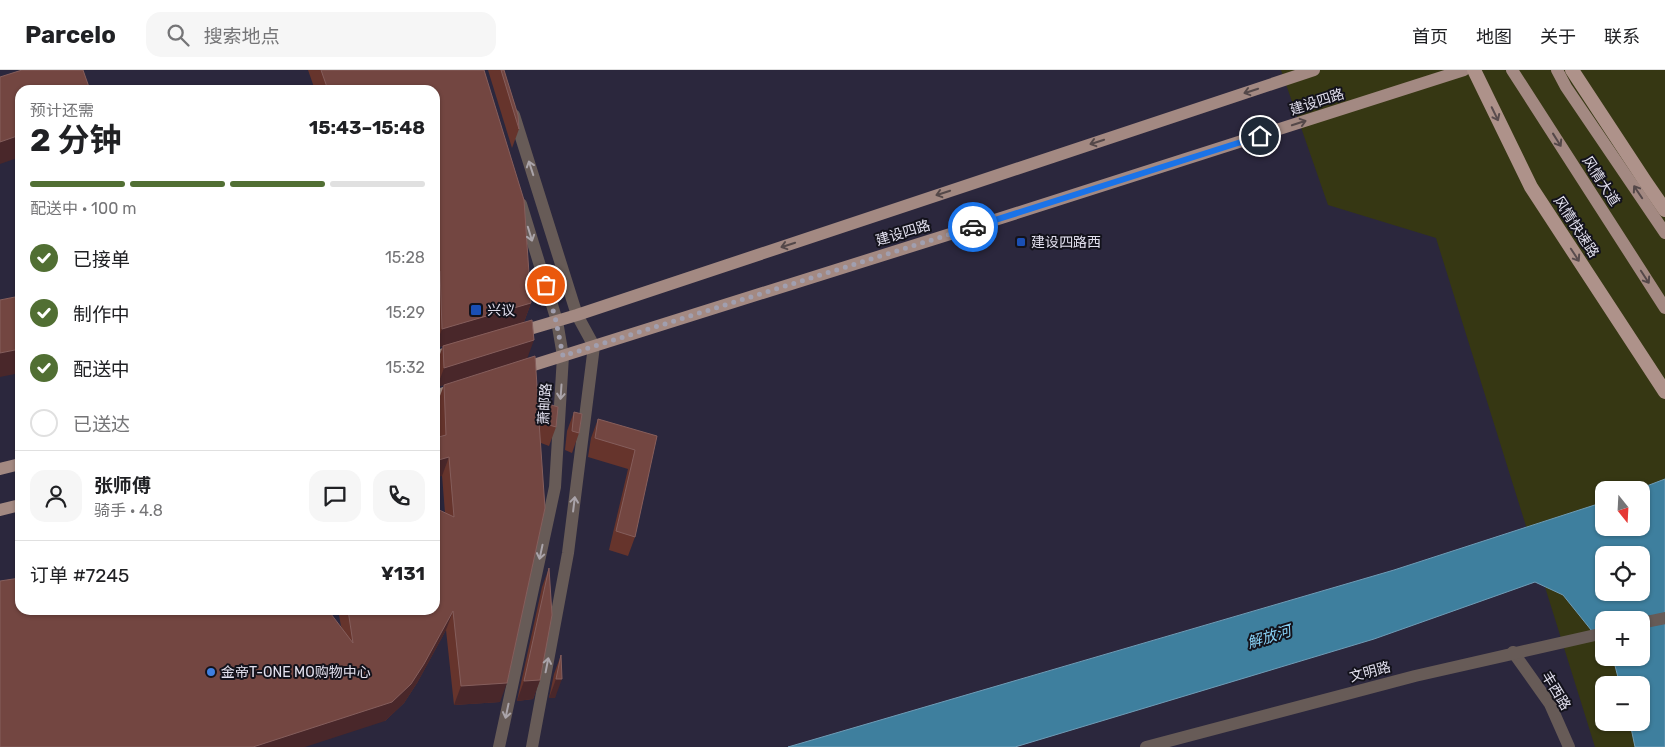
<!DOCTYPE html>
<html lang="zh">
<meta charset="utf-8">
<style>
:root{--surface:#fff;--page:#f6f6f6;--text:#202124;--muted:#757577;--line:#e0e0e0;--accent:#516f33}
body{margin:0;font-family:Rubik,"Noto Sans SC",sans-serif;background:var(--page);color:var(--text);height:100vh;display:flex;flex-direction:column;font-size:19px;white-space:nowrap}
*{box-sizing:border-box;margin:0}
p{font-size:16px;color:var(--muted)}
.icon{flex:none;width:28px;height:28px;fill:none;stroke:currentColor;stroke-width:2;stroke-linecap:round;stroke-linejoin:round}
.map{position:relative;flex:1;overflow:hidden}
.details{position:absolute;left:15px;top:15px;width:425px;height:530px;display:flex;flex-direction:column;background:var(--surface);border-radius:15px;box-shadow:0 1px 4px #0004}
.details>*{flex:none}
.needle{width:32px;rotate:162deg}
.controls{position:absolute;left:1595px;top:411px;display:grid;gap:10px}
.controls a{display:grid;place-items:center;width:55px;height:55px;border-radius:10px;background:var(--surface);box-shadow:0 1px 4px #0004;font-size:25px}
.pin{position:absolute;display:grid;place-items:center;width:42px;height:42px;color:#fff;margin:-21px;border:2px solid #fff;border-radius:50%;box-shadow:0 1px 5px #0007}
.courier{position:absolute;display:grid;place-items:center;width:50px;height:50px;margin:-25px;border:4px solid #1a73e8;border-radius:50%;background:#fff;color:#222;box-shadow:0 1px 6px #0007}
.summary em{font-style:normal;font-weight:700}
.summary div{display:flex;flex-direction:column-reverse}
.summary{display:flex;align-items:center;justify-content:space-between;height:85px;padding:0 15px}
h1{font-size:32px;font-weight:700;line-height:38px}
.bar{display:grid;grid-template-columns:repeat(4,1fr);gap:8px 5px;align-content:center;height:60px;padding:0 15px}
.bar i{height:6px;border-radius:4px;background:var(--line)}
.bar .on{background:var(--accent)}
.bar p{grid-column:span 4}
.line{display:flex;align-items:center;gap:12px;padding:0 15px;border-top:1px solid var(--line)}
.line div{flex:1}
.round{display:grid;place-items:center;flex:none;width:52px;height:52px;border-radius:15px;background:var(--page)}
ol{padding:0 15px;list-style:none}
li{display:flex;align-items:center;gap:15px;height:55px}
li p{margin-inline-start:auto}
li .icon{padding:5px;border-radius:50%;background:var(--accent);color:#fff;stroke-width:4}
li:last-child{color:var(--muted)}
li i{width:28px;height:28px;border:2px solid var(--line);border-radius:50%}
header{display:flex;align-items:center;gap:30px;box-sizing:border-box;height:70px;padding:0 25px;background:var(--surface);border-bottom:1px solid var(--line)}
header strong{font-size:24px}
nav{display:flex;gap:28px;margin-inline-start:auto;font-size:18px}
.search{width:350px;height:45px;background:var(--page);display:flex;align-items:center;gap:12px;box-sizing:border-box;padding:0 18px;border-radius:15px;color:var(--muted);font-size:19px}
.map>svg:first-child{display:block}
.green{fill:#363713;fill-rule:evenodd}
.water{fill:#3e7f9e;stroke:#6f9cb6;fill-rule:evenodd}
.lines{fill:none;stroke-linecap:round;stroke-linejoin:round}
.minor{stroke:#675b57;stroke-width:12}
.tertiary{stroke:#675b57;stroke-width:12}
.primary{stroke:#a38982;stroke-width:12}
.trunk{stroke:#ae928a;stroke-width:14}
.wall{fill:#66342c}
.shaded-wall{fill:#49272a}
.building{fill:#734641;stroke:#855e5c}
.oneway{stroke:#544849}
.oneway2{stroke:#594c4d}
.oneway3{stroke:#aaa4aa}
.done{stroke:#a19faf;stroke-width:5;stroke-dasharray:0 9}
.route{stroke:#1a73e8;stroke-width:6}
.transit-dot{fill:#1a4fb4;stroke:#13121b;stroke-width:2}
.shop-dot{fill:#3f7fe0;stroke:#13121b;stroke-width:2}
.labels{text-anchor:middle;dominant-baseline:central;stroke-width:4;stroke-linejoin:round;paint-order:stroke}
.street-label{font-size:14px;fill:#e1dfed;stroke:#13121b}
.poi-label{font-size:14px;fill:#e1dfed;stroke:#13121b;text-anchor:start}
.water-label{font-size:15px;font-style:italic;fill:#88d1f5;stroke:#13121b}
</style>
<header>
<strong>Parcelo</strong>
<div class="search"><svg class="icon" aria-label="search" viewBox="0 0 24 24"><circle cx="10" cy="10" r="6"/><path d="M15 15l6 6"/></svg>搜索地点</div>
<nav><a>首页</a><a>地图</a><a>关于</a><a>联系</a></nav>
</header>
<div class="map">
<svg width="1665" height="677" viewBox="0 0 1665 677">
<rect width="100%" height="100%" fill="#2b273d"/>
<path class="green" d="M1281,0h384v677h-70l-159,-509 -108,-33zM1604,420h37v38h-37zM1604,485h37v37h-37zM1604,550h37v38h-37zM1604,615h37v37h-37z"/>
<path class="water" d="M1665,409v268h-30l-5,-24 11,-1v-37h-21l-7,-27h28v-38h-37v26l-41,-51 -28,-13 -161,57 -359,108h-227l606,-177 210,-68v26h37v-38h-5zM1604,485h37v37h-37z"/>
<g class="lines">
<path class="minor" d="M1513,582l37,52 19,43"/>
<g class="tertiary">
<path d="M514,45l63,200 17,31 -26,207 -36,194"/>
<path d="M1641,553l24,-5"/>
<path d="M499,677l56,-260 8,-131 -6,-35 -36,-117"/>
<path d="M1146,677l269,-71 189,-43"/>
</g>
<g class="primary">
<path d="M1512,0l153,238"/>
<path d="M1557,0l9,17 99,146"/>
<path d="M516,263l61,-18 737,-245"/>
<path d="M435,287l21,-7"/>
<path d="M521,299l477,-150 466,-149"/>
<path d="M435,326l21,-7"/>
<path d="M0,399l20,-5"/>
<path d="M0,440l20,-5"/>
</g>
<g class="trunk">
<path d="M1474,0l57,117 134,205"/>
<path d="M1572,0l73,111 20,29"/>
</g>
</g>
<g class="wall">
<path d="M308,0h176l47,233 -7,19 3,37 -90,28 -1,-22 7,-19 -8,2v-258h-120z"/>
<path d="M488,0h16l15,59 -7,19z"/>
<path d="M444,315l94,16 18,26 -7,19 -8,-3 -41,259 -46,3 -8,-75 -29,53 -13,20 -19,18 -44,-95 -3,-16h97l10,-97 -6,-76 -2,-33z"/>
<path d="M574,342l5,21 -7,20 -7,-3 2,-19z"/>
<path d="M598,349l59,17 -22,101 -7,19 -19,-6 19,-81 -40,-12 3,-19z"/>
<path d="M549,498l-9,112 -7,19 -16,2 25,-114z"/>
<path d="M561,585l-6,43h-6l5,-24z"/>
</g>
<g class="shaded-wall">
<path d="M20,65v22l-20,7v-22z"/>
<path d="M440,201l-5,14v-13z"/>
<path d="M531,233l-7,19 -89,26 7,-19z"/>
<path d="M534,270l-7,19 -90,28 7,-19z"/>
<path d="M20,279v24l-20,4v-24z"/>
<path d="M449,387l-7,19 -7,2v-17z"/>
<path d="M453,541l-7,19 -29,53 -13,20 -19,18 -80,26h-52z"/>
<path d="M556,609h6l-7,19h-6z"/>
<path d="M540,610l-7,19 -16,2 7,-20z"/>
<path d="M507,613l-7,19 -46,3 7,-19z"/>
</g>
<g class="building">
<path d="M22,0h61l7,20h-70v45l-20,7v-65z"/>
<path d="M321,0h163l40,130 7,103 -89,26 -2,-58 -5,1v-182h-107z"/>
<path d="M501,0h3l14,45 1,14z"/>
<path d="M20,226v53l-20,4v-53z"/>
<path d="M532,250l2,20 -90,28 -1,-22z"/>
<path d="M535,286l3,45 20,6 -2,20 -17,-5 6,86 -38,175 -46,3 -8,-75 -29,53 -13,20 -19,18 -139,45h-253v-166l20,-3v32h308l25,33 -5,-33h87v-102l19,9 -5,-60 -14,4v-23l11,-3 -2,-50z"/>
<path d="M574,342l8,2 -3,19 -7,-2z"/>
<path d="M598,349l59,17 -22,101 -19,-6 19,-81 -40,-12z"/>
<path d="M549,498l3,47 -12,65 -16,1z"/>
<path d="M561,585l1,24h-6z"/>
</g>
<defs><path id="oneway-shaft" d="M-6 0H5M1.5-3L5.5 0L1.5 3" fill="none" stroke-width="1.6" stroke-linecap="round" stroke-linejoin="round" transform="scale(1.25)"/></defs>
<g class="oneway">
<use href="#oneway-shaft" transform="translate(1251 21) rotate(162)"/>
<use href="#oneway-shaft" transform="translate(1299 53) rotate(-18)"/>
<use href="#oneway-shaft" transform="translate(1557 70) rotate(58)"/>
<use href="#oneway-shaft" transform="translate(1097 72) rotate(162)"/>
<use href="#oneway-shaft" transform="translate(1638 122) rotate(-124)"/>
<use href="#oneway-shaft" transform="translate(943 123) rotate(162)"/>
<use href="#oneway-shaft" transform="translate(788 175) rotate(162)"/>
<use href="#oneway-shaft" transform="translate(1645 207) rotate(57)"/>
</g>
<g class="oneway2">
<use href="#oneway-shaft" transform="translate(1495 44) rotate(64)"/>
<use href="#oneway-shaft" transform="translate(1575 185) rotate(57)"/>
</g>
<g class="oneway3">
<use href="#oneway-shaft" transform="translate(531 98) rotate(-108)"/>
<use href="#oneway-shaft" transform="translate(530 164) rotate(73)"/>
<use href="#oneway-shaft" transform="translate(561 322) rotate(94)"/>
<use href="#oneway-shaft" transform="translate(574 434) rotate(-83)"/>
<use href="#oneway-shaft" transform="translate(541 482) rotate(102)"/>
<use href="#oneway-shaft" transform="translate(547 595) rotate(-79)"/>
<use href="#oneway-shaft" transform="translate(507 641) rotate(102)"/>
</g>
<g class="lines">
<path class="done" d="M546,215l10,36 7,35 410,-129"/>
<path class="route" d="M973,157l287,-91"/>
</g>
<g class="transit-dot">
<rect x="1016" y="167" width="10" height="10" rx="2.5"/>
<rect x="470" y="234" width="12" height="12" rx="2.5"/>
</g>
<circle class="shop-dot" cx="211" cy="602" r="5"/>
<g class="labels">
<g class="street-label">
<text transform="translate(1317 32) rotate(-18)">建设四路</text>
<text transform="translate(1601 111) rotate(57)">风情大道</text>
<text transform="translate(1576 157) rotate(57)">风情快速路</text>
<text transform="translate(903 163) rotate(-17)">建设四路</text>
<text transform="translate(545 334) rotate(-86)">萧邮路</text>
<text transform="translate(1370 602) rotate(-15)">文明路</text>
<text transform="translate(1556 621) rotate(59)">丰西路</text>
</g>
<g class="poi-label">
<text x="1031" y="172">建设四路西</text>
<text x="487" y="240">兴议</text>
<text x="221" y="602">金帝T-ONE MO购物中心</text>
</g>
<g class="water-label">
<text transform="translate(1269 567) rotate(-17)">解放河</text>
</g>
</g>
</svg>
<div class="controls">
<a><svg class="needle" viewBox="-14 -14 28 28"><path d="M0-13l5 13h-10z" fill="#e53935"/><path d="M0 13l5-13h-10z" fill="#757577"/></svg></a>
<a><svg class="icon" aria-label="locate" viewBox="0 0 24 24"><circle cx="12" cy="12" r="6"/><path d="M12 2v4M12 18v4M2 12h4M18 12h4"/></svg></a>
<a>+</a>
<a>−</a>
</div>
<div class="pin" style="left:546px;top:215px;background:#ea580c"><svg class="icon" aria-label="bag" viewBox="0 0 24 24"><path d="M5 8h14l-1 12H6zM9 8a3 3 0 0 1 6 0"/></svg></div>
<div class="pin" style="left:1260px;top:66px;background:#1f2937"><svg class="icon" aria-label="home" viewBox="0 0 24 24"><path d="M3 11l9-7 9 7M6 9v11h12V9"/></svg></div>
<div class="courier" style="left:973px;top:157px"><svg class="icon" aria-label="car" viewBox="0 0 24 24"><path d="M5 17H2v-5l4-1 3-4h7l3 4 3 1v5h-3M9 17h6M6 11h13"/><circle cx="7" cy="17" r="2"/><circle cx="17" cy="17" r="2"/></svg></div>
<section class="details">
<div class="summary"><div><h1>2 分钟</h1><p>预计还需</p></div><em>15:43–15:48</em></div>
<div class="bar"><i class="on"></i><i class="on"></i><i class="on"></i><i></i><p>配送中 · 100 m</p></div>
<ol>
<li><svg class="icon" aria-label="check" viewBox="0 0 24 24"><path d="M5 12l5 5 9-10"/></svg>已接单<p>15:28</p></li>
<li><svg class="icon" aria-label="check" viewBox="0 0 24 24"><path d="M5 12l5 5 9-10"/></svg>制作中<p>15:29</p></li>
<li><svg class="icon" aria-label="check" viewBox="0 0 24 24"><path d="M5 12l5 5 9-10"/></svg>配送中<p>15:32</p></li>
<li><i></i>已送达</li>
</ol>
<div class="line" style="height:90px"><a class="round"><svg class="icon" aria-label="person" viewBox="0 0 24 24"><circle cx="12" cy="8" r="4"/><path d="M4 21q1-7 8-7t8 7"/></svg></a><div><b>张师傅</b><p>骑手 · 4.8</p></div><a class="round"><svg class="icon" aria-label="chat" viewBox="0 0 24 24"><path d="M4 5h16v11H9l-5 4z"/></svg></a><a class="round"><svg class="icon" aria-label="phone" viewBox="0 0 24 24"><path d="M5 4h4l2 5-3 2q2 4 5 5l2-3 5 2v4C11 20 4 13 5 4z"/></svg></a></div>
<div class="line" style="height:65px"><div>订单 #7245</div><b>¥131</b></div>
</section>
</div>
